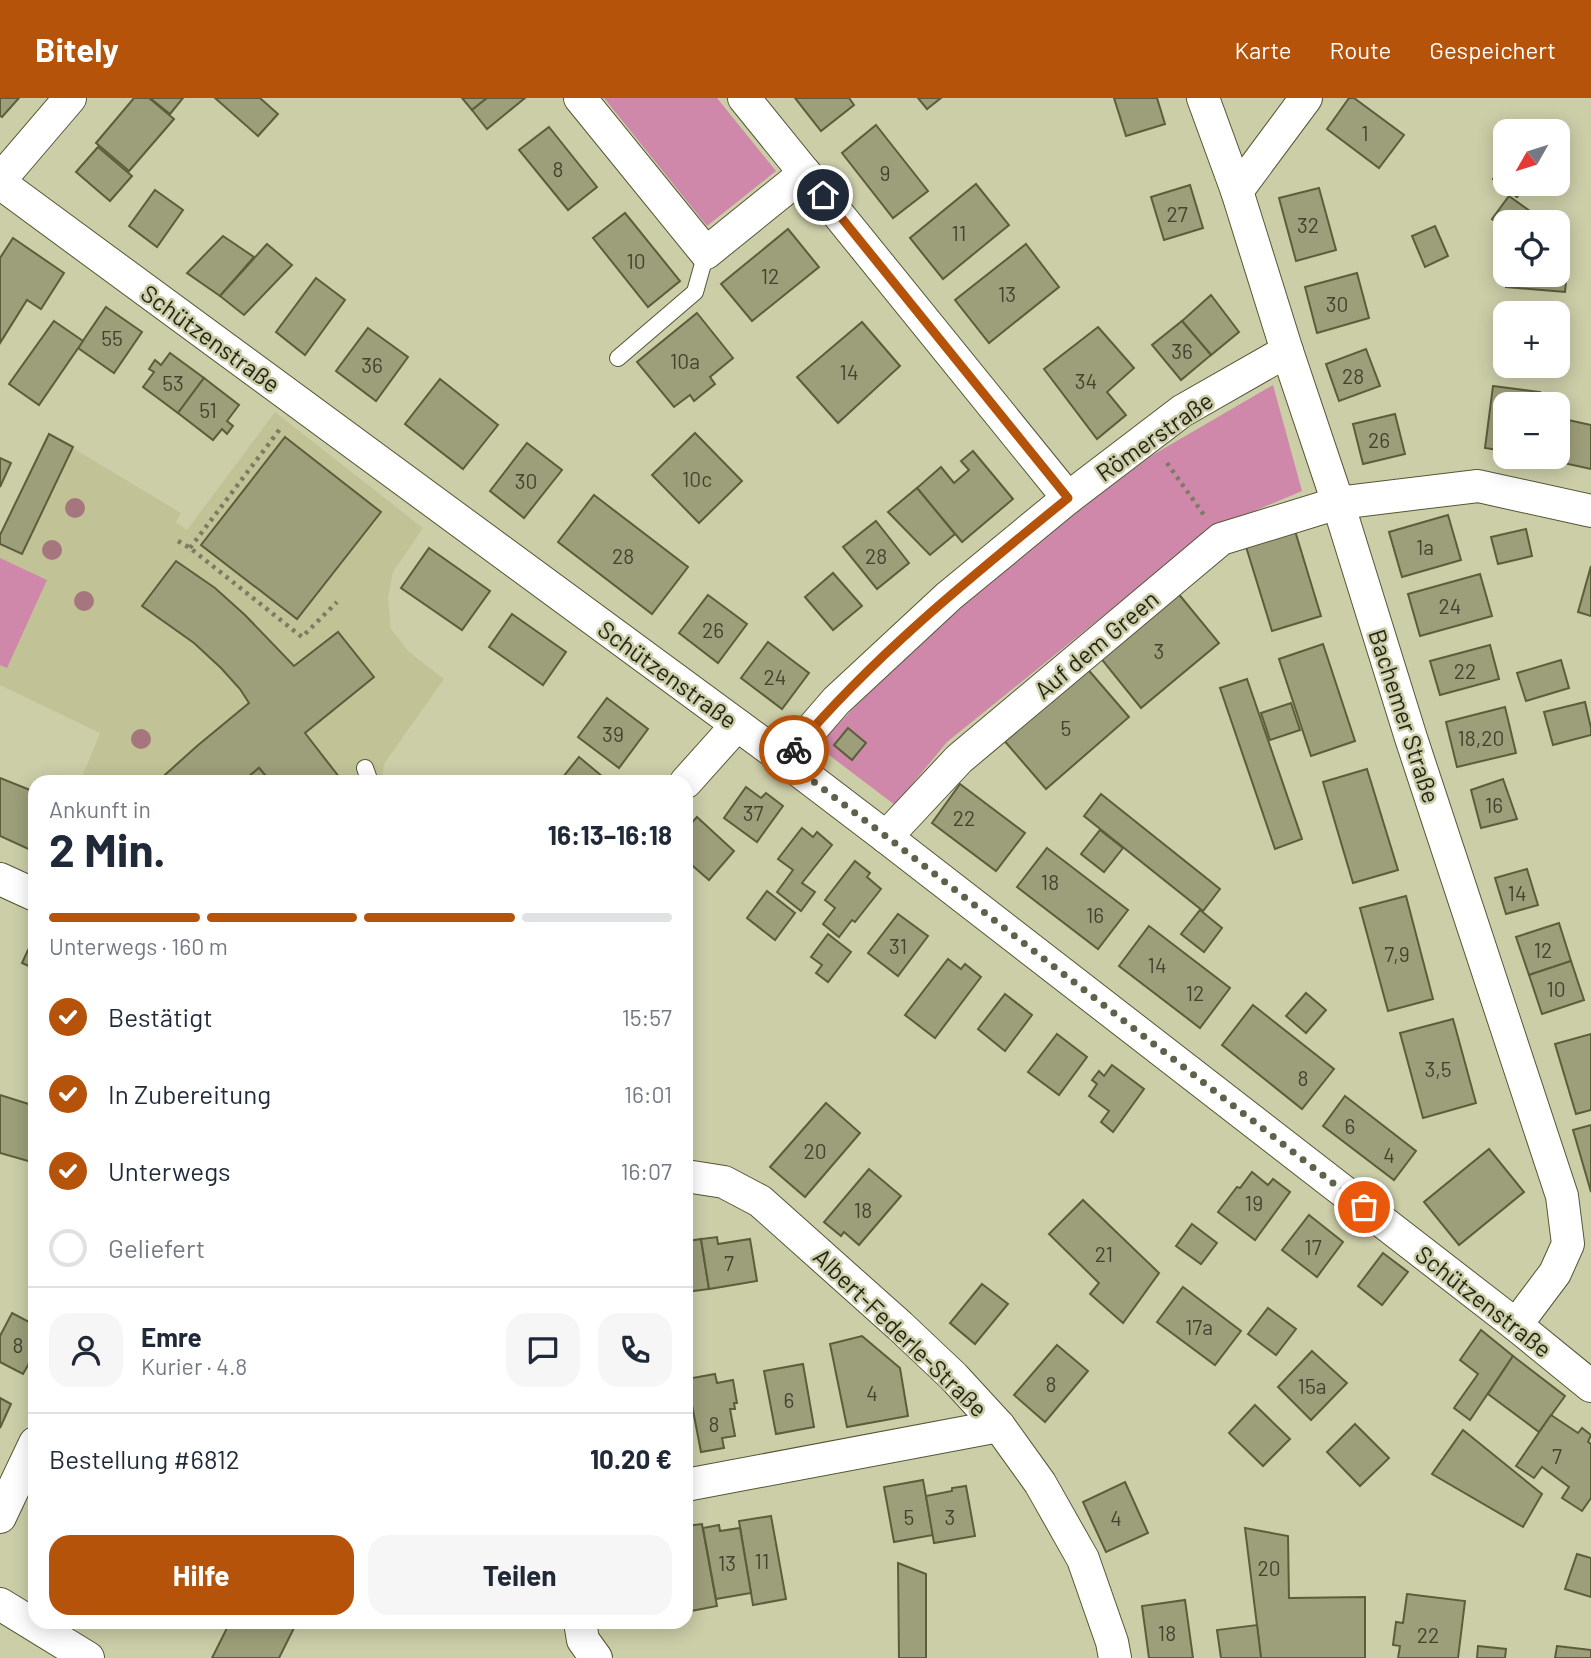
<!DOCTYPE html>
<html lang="de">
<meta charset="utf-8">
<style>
:root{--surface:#fff;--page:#f6f6f7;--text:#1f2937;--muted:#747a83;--line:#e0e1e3;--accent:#b45309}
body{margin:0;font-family:Barlow,sans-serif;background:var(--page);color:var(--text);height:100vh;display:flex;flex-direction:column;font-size:26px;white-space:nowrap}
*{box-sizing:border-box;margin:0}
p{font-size:23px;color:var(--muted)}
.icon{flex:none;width:38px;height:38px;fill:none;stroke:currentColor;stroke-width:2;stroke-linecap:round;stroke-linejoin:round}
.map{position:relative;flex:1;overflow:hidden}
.sheet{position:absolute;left:28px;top:677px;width:665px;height:854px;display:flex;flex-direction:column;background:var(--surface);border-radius:21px;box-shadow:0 4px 18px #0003}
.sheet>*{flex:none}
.needle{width:46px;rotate:231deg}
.controls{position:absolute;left:1493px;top:21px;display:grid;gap:14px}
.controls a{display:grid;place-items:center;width:77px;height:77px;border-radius:14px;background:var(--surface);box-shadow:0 4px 18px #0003;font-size:35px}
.pin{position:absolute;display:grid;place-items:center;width:60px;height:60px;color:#fff;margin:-30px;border:4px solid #fff;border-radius:50%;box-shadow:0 2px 7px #0007}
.courier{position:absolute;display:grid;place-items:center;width:70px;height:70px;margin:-35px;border:5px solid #b45309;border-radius:50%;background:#fff;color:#222;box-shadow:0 2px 9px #0007}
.summary em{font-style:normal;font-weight:700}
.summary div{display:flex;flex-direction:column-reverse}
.summary{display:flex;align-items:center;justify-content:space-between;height:119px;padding:0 21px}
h1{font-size:46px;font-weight:700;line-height:52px}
.bar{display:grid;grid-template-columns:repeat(4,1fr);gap:10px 7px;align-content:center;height:84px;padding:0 21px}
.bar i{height:9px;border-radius:5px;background:var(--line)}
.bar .active{background:var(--accent)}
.bar p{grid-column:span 4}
.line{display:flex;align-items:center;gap:18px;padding:0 21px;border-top:2px solid var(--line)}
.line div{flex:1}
.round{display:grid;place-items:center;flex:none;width:74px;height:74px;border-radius:21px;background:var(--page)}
ol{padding:0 21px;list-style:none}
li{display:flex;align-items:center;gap:21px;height:77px}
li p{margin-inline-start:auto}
li .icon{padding:7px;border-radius:50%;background:var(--accent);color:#fff;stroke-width:4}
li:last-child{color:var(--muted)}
li i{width:38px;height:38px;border:4px solid var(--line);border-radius:50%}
.primary-button{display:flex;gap:14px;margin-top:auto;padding:14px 21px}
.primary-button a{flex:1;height:80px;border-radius:21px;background:var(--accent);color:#fff;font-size:28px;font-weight:700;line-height:80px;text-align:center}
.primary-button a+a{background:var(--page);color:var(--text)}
header{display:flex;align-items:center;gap:42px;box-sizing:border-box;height:98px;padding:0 35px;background:var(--accent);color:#fff}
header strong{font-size:33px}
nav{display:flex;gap:38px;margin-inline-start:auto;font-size:24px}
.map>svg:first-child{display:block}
.built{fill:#c1c396}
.green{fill:#cf88aa}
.building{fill:#9d9f7a;stroke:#5c5e3b;stroke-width:2}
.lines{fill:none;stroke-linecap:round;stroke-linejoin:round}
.service-casing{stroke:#555634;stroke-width:18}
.minor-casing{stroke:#555634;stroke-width:34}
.path{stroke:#7b7c62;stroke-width:4.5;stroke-dasharray:3.5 5;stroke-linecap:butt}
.service{stroke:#fff;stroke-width:16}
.minor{stroke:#fff;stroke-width:32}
.tree{fill:#a6767f}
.done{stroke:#5f614a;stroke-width:7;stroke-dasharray:0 12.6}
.route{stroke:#b45309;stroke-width:9}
.labels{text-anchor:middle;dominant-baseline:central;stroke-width:5;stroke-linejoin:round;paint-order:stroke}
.number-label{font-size:21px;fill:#434430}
.street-label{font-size:24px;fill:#252617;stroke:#cccea8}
</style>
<header>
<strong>Bitely</strong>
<nav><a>Karte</a><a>Route</a><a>Gespeichert</a></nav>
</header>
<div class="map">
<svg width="1591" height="1560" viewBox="0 0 1591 1560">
<rect width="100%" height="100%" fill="#cccea8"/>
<path class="built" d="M275,314l148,116 -30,44 -5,26 3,31 18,23 35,27 -60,85 -2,14 2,4h-304l20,-49 -100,-48v-150l49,-101 132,79 -5,9 11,8z"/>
<g class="green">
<path d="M604,0h113l59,73 -69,55z"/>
<path d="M1273,287l29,106 -93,39 -262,212 -52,63 -78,-59 100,-103 64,-58 170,-129z"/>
<path d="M0,460l47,22 -40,88 -7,-3z"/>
</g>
<g class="building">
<path d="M0,0h19l-17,19 -2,-1z"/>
<path d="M134,0h15l25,21 -45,52 -33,-28z"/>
<path d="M150,0h33l-13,16z"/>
<path d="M215,0h45l18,16 -20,22z"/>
<path d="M462,0h25l-15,12z"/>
<path d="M487,0h38l-38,31 -15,-19z"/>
<path d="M795,0h54l5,7 -33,26z"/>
<path d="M918,0h23l-14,11z"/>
<path d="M1114,0h43l8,26 -39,12z"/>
<path d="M1349,0h5l50,37 -25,33 -52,-39z"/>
<path d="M876,27l52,66 -35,27 -51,-65z"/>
<path d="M549,29l48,60 -29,23 -49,-60z"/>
<path d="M98,49l34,29 -22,25 -34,-29z"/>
<path d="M1505,65v21h22l-10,13 -24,-18z"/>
<path d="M976,86l33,41 -66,54 -33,-41z"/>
<path d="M1190,87l13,43 -39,12 -13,-43z"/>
<path d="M1319,90l17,62 -40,11 -17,-63z"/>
<path d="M155,92l28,20 -26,37 -28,-21z"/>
<path d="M1509,98l36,26h-40v7l-13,-10z"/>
<path d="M625,115l55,68 -32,26 -55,-69z"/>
<path d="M1435,128l13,30 -23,11 -13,-31z"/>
<path d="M788,131l31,38 -67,54 -31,-37z"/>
<path d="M223,138l31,21 -34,39 -33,-23z"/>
<path d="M13,140l51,35 -23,36 -14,-9 -27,43v-85z"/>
<path d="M267,146l25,21 -48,50 -24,-19z"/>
<path d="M1026,146l33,43 -70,56 -34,-43z"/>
<path d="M1558,165l10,1 -3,28 -59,-5 1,-12h51z"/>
<path d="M1357,175l12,45 -52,15 -12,-46z"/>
<path d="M316,180l29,22 -40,55 -29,-23z"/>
<path d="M1211,197l28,37 -28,23 -29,-34z"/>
<path d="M106,209l36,25 -28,41 -36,-25z"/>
<path d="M697,215l36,45 -23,19 5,7 -21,17 -4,-6 -16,12 -37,-45z"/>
<path d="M54,223l29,20 -44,64 -30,-21z"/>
<path d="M1182,223l29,34 -30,25 -29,-35z"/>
<path d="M862,224l38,44 -62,57 -41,-46z"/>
<path d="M1098,229l36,41 -27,24 19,23 -29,24 -53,-70z"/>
<path d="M368,230l40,29 -32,44 -40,-30z"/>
<path d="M1366,251l14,37 -41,15 -13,-37z"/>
<path d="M170,255l34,25 -26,35 -35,-26 11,-15 -5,-3 6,-9 6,5z"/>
<path d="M204,280l35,27 -12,16 6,5 -6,8 -5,-5 -9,11 -35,-27z"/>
<path d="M440,281l58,46 -35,44 -58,-45z"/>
<path d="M1493,288l47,6 -2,12h-33v47l-20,-3z"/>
<path d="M1395,316l10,40 -42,10 -10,-40z"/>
<path d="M1568,322l23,5v44l-32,-7z"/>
<path d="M695,335l47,48 -43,42 -47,-48z"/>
<path d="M49,336l24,13 -51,107 -22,-10v-9z"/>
<path d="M285,339l96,75 -84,107 -96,-74z"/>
<path d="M527,345l35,27 -38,48 -34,-27z"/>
<path d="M973,353l40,48 -51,43 -45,-54 24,-21 13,16 15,-13 -8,-9z"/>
<path d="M0,360l11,5 -11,24z"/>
<path d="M917,390l38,46 -25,21 -42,-43z"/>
<path d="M594,397l94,72 -36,47 -94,-72z"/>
<path d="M1448,417l13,45 -59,17 -13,-45z"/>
<path d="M876,423l33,42 -32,26 -34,-42z"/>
<path d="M1292,423l29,95 -49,15 -29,-94z"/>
<path d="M1526,431l6,27 -34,8 -7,-27z"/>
<path d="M429,450l61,43 -28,39 -61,-42z"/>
<path d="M176,463l39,27 30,27 49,51 44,-34 36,45 -69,56 38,49h-72l-12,-14 -17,14h-85l40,-36 52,-43 -9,-14 -19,-21 -27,-25 -52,-37z"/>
<path d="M1591,468v50l-13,-4z"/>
<path d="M833,475l29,33 -29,24 -28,-33z"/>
<path d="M1480,476l12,42 -72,20 -12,-42z"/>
<path d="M1177,494l42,51 -78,65 -42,-52z"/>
<path d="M708,497l39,29 -29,39 -39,-30z"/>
<path d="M512,516l54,38 -23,33 -54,-38z"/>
<path d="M768,544l41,31 -27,36 -41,-31z"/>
<path d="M1323,546l32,97 -44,15 -32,-97z"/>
<path d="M1490,547l9,34 -59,16 -10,-34z"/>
<path d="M1561,562l8,28 -43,13 -9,-28z"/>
<path d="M1085,568l44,51 -83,72 -44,-51z"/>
<path d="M1247,581l55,160 -27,10 -55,-161z"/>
<path d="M607,600l41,31 -29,39 -41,-31z"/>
<path d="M1585,604l6,26v7l-38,10 -9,-33z"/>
<path d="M1291,605l9,27 -30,10 -9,-27z"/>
<path d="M1505,609l11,46 -59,14 -11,-45z"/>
<path d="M848,630l18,15 -14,17 -18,-15z"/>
<path d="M579,659l30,25h-50z"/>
<path d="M259,670l12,14h-29l1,-1z"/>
<path d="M1367,671l31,101 -45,13 -30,-101z"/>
<path d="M0,680l35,14v60l-35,-16z"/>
<path d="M1503,681l14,40 -36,9 -10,-38z"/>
<path d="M960,686l65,49 -29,38 -64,-48z"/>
<path d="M746,689l15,11 5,-5 17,13 -26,36 -33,-24z"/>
<path d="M1101,696l119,95 -17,22 -119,-95z"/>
<path d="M697,719l37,34 -25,29 -23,-20v-31z"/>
<path d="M802,730l11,9 4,-5 15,13 -30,38 13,9 -14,19 -24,-19 16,-22 -15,-11z"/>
<path d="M1100,732l23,18 -19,24 -23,-18z"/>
<path d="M1047,750l81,62 -30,39 -81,-62z"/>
<path d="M855,763l15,12 -3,4 14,12 -26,33 -3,-2 -13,17 -16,-13 12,-16 -10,-8z"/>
<path d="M1527,771l11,36 -32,9 -11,-36z"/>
<path d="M767,793l28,22 -20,27 -28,-22z"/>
<path d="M1406,798l27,103 -45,12 -28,-103z"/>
<path d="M1200,812l22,18 -18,24 -23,-18z"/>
<path d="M898,816l30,22 -30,40 -30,-23z"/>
<path d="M1559,825l12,38 -42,14 -13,-38z"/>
<path d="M1149,828l81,62 -30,40 -81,-62z"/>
<path d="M828,836l23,18 -23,30 -12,-9 6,-8 -11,-8z"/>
<path d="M35,837v34l-13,-6z"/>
<path d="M948,861l13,10 4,-5 16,13 -46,61 -30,-23z"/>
<path d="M1571,863l13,39 -42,14 -13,-39z"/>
<path d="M1306,895l20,17 -20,23 -20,-17z"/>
<path d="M1005,896l27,21 -27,36 -27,-22z"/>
<path d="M1253,907l81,64 -32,40 -80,-64z"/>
<path d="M1453,921l23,84 -53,15 -23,-85z"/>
<path d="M1057,936l30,23 -28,38 -31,-23z"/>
<path d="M1591,936v76l-15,4 -21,-70z"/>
<path d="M1112,967l32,24 -31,43 -12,-10 8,-11 -20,-15 8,-12 -5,-4 7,-9 5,5z"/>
<path d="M0,997l35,11v57l-35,-10z"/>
<path d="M1345,998l71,55 -22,29 -71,-54z"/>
<path d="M826,1005l34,30 -55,64 -35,-30z"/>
<path d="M1591,1027v67l-18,-62z"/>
<path d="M1489,1051l35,43 -65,53 -35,-43z"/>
<path d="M869,1071l32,27 -42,49 -15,-13 -3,4 -17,-14z"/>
<path d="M1252,1074l16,13 5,-6 17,13 -35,48 -37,-28 19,-25 3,1z"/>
<path d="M1083,1102l76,73 -36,50 -33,-29 9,-11 -50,-49z"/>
<path d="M1309,1117l34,27 -26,35 -35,-27z"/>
<path d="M1192,1126l25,19 -16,21 -25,-18z"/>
<path d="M686,1133l2,10 13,-2 8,50 -23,3z"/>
<path d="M717,1139l1,7 32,-5 7,42 -48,8 -8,-50z"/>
<path d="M1383,1155l25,19 -26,33 -24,-19z"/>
<path d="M982,1186l26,20 -33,40 -25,-21z"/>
<path d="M1183,1189l58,44 -26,34 -58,-43z"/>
<path d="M1268,1210l28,21 -20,26 -28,-21z"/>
<path d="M12,1215l23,12v28l-12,21 -23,-12v-26z"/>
<path d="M1481,1232l32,26 -43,64 -16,-12 24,-34 -18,-14z"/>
<path d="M862,1238l38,32 8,48 -61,11 -17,-83z"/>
<path d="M1057,1247l31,26 -43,51 -31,-27z"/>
<path d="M1312,1253l35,32 -36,37 -33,-33z"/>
<path d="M1513,1258l52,40 -26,36 -51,-38z"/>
<path d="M803,1266l11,63 -38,7 -12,-63z"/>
<path d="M715,1276l2,9 16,-3 4,23h-3l1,6h-5l5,27 -13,2 2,10 -23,4 -14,-73z"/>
<path d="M0,1300l11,6 -11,24z"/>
<path d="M1255,1307l35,34 -27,27 -34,-33z"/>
<path d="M1551,1317l27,18 4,-5 9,7 -3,7 3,2v54l-9,13 -20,-13 7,-11 -27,-20 -8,11 -18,-12z"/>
<path d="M1355,1326l34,34 -29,28 -33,-34z"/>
<path d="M1463,1332l79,64 -19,33 -91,-53z"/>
<path d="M923,1382l10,55 -39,7 -10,-55z"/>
<path d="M1125,1384l23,51 -42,19 -23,-50z"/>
<path d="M966,1388l9,50 -41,7 -8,-47 26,-5v-3z"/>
<path d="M771,1418l15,83 -33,6 -14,-84z"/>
<path d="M702,1426l15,82 -31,6v-86z"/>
<path d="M719,1427l1,6 20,-3 11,65 -35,6 -13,-71z"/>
<path d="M1245,1430l43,8 1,62 76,-1v61h-104z"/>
<path d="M1577,1456l14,4v39l-26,-8z"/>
<path d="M898,1465l28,11v84h-27z"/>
<path d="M1407,1496l58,7 -7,57h-60l2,-12 -7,-1 3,-23 7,1z"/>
<path d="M1185,1502l8,58h-44l-7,-52z"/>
<path d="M230,1524h67l-18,36h-67z"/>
<path d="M1257,1527l4,33h-40l-4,-28z"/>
<path d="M1478,1548l28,3 -1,9h-28z"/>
<path d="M1557,1548l34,4v8h-36z"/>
</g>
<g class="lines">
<g class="service-casing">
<g id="service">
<path d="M618,260l77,-66 11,-39"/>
<path d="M365,670l5,14"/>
</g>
</g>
<g class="minor-casing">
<g id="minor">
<path d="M580,0l126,155 99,-80"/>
<path d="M744,0l324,400"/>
<path d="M1203,0l34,93 50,160 51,152 73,235 151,458 6,48 -13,29 -39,52"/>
<path d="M0,82l70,-82"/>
<path d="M0,85l785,577 101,77 630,488 75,61"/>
<path d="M1237,93l69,-93"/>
<path d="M785,662l51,-59 113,-105 119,-98 114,-87 105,-60"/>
<path d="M686,684l51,-57"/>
<path d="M886,739l73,-78 262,-220 117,-36 140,-17 113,25"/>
<path d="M0,781l35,16"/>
<path d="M686,1078l38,6 36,19 140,125 54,51 45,49 41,57 43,76 29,83 3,16"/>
<path d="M686,1387l313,-59"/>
<path d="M0,1419l35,-74"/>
<path d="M0,1506l88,54"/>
<path d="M580,1524l3,18 13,18"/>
</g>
</g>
<g class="path">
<path d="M1167,365l37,52"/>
<path d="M178,443l12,7 112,89 35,-35"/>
<path d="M190,450l90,-119"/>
</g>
<use href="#service" class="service"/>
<use href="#minor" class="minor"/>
</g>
<g class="tree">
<circle cx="75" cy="410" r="10"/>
<circle cx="52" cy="452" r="10"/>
<circle cx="84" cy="503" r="10"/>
<circle cx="141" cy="641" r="10"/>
</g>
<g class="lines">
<path class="done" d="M794,652l-9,10 102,77 477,370"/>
<path class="route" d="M794,652c80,-95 178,-174 274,-252l-245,-303"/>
</g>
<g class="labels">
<g class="number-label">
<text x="1365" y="34">1</text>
<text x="558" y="70">8</text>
<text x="885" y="74">9</text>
<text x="1177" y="115">27</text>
<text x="1308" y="126">32</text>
<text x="959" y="134">11</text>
<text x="636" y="162">10</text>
<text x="770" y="177">12</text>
<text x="1007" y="195">13</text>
<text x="1337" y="205">30</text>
<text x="112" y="239">55</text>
<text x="1182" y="252">36</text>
<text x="685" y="262">10a</text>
<text x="372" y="266">36</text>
<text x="849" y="273">14</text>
<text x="1353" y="277">28</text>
<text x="1086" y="282">34</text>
<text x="173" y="284">53</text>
<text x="208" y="311">51</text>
<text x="1379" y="341">26</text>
<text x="697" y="380">10c</text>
<text x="526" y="382">30</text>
<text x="1425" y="448">1a</text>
<text x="623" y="457">28</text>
<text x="876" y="457">28</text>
<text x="1450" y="507">24</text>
<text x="713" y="531">26</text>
<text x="1159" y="552">3</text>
<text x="1465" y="572">22</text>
<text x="775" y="578">24</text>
<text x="1066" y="629">5</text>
<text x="613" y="635">39</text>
<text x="1481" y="639">18,20</text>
<text x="1494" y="706">16</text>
<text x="753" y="714">37</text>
<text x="964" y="719">22</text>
<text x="1050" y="783">18</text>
<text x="1517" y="794">14</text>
<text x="1095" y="816">16</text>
<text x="898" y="847">31</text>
<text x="1543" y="851">12</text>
<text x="1397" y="855">7,9</text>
<text x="1157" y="866">14</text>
<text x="1556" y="890">10</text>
<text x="1195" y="894">12</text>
<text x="1438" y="970">3,5</text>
<text x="1303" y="979">8</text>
<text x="1350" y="1027">6</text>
<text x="815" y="1052">20</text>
<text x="1389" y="1056">4</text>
<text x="1254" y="1104">19</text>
<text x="863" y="1111">18</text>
<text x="1313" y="1148">17</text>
<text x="1104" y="1155">21</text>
<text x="729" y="1164">7</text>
<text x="1199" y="1228">17a</text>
<text x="18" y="1246">8</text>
<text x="1051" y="1285">8</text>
<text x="1312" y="1287">15a</text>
<text x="872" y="1294">4</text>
<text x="789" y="1301">6</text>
<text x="714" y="1325">8</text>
<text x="1557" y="1357">7</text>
<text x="909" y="1418">5</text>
<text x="950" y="1418">3</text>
<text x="1116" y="1419">4</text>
<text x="762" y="1462">11</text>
<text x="727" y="1464">13</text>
<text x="1269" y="1469">20</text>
<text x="1167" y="1534">18</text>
<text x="1428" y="1536">22</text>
</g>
<g class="street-label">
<text transform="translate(211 240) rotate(36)">Schützenstraße</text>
<text transform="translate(1154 338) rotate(-35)">Römerstraße</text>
<text transform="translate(1096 546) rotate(-40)">Auf dem Green</text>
<text transform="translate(668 576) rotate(36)">Schützenstraße</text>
<text transform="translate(1405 618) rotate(72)">Bachemer Straße</text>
<text transform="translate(1484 1203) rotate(38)">Schützenstraße</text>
<text transform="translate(901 1234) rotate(44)">Albert-Federle-Straße</text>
</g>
</g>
</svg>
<div class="controls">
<a><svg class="needle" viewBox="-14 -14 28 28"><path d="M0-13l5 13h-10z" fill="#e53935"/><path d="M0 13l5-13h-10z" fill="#747a83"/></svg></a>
<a><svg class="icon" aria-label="locate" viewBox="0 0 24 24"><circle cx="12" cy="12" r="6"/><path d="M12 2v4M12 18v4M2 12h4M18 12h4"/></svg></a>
<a>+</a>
<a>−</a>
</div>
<div class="pin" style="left:1364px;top:1109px;background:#ea580c"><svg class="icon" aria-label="bag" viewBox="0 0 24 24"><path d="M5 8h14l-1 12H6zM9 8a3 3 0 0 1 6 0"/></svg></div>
<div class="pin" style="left:823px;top:97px;background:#1f2937"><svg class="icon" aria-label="home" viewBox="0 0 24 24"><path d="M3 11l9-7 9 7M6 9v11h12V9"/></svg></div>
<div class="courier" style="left:794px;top:652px"><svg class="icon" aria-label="bike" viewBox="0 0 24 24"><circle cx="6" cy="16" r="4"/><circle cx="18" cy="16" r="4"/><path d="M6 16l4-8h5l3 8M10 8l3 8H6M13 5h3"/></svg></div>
<section class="sheet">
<div class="summary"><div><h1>2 Min.</h1><p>Ankunft in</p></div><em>16:13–16:18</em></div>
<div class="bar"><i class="active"></i><i class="active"></i><i class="active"></i><i></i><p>Unterwegs · 160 m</p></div>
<ol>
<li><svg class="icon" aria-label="check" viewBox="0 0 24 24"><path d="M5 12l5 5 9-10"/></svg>Bestätigt<p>15:57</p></li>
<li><svg class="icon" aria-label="check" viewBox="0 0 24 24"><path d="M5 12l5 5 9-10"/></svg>In Zubereitung<p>16:01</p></li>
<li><svg class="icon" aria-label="check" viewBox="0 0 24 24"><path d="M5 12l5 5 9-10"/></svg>Unterwegs<p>16:07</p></li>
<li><i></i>Geliefert</li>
</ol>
<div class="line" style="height:126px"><a class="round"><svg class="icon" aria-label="person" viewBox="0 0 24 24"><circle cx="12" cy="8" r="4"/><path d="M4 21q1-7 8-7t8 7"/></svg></a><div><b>Emre</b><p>Kurier · 4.8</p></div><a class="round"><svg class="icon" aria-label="chat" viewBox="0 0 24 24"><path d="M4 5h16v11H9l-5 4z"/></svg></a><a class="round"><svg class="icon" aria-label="phone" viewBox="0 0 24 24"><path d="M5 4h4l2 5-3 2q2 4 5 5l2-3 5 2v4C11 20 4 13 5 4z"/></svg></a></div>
<div class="line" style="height:91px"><div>Bestellung #6812</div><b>10.20 €</b></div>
<div class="primary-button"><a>Hilfe</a><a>Teilen</a></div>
</section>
</div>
